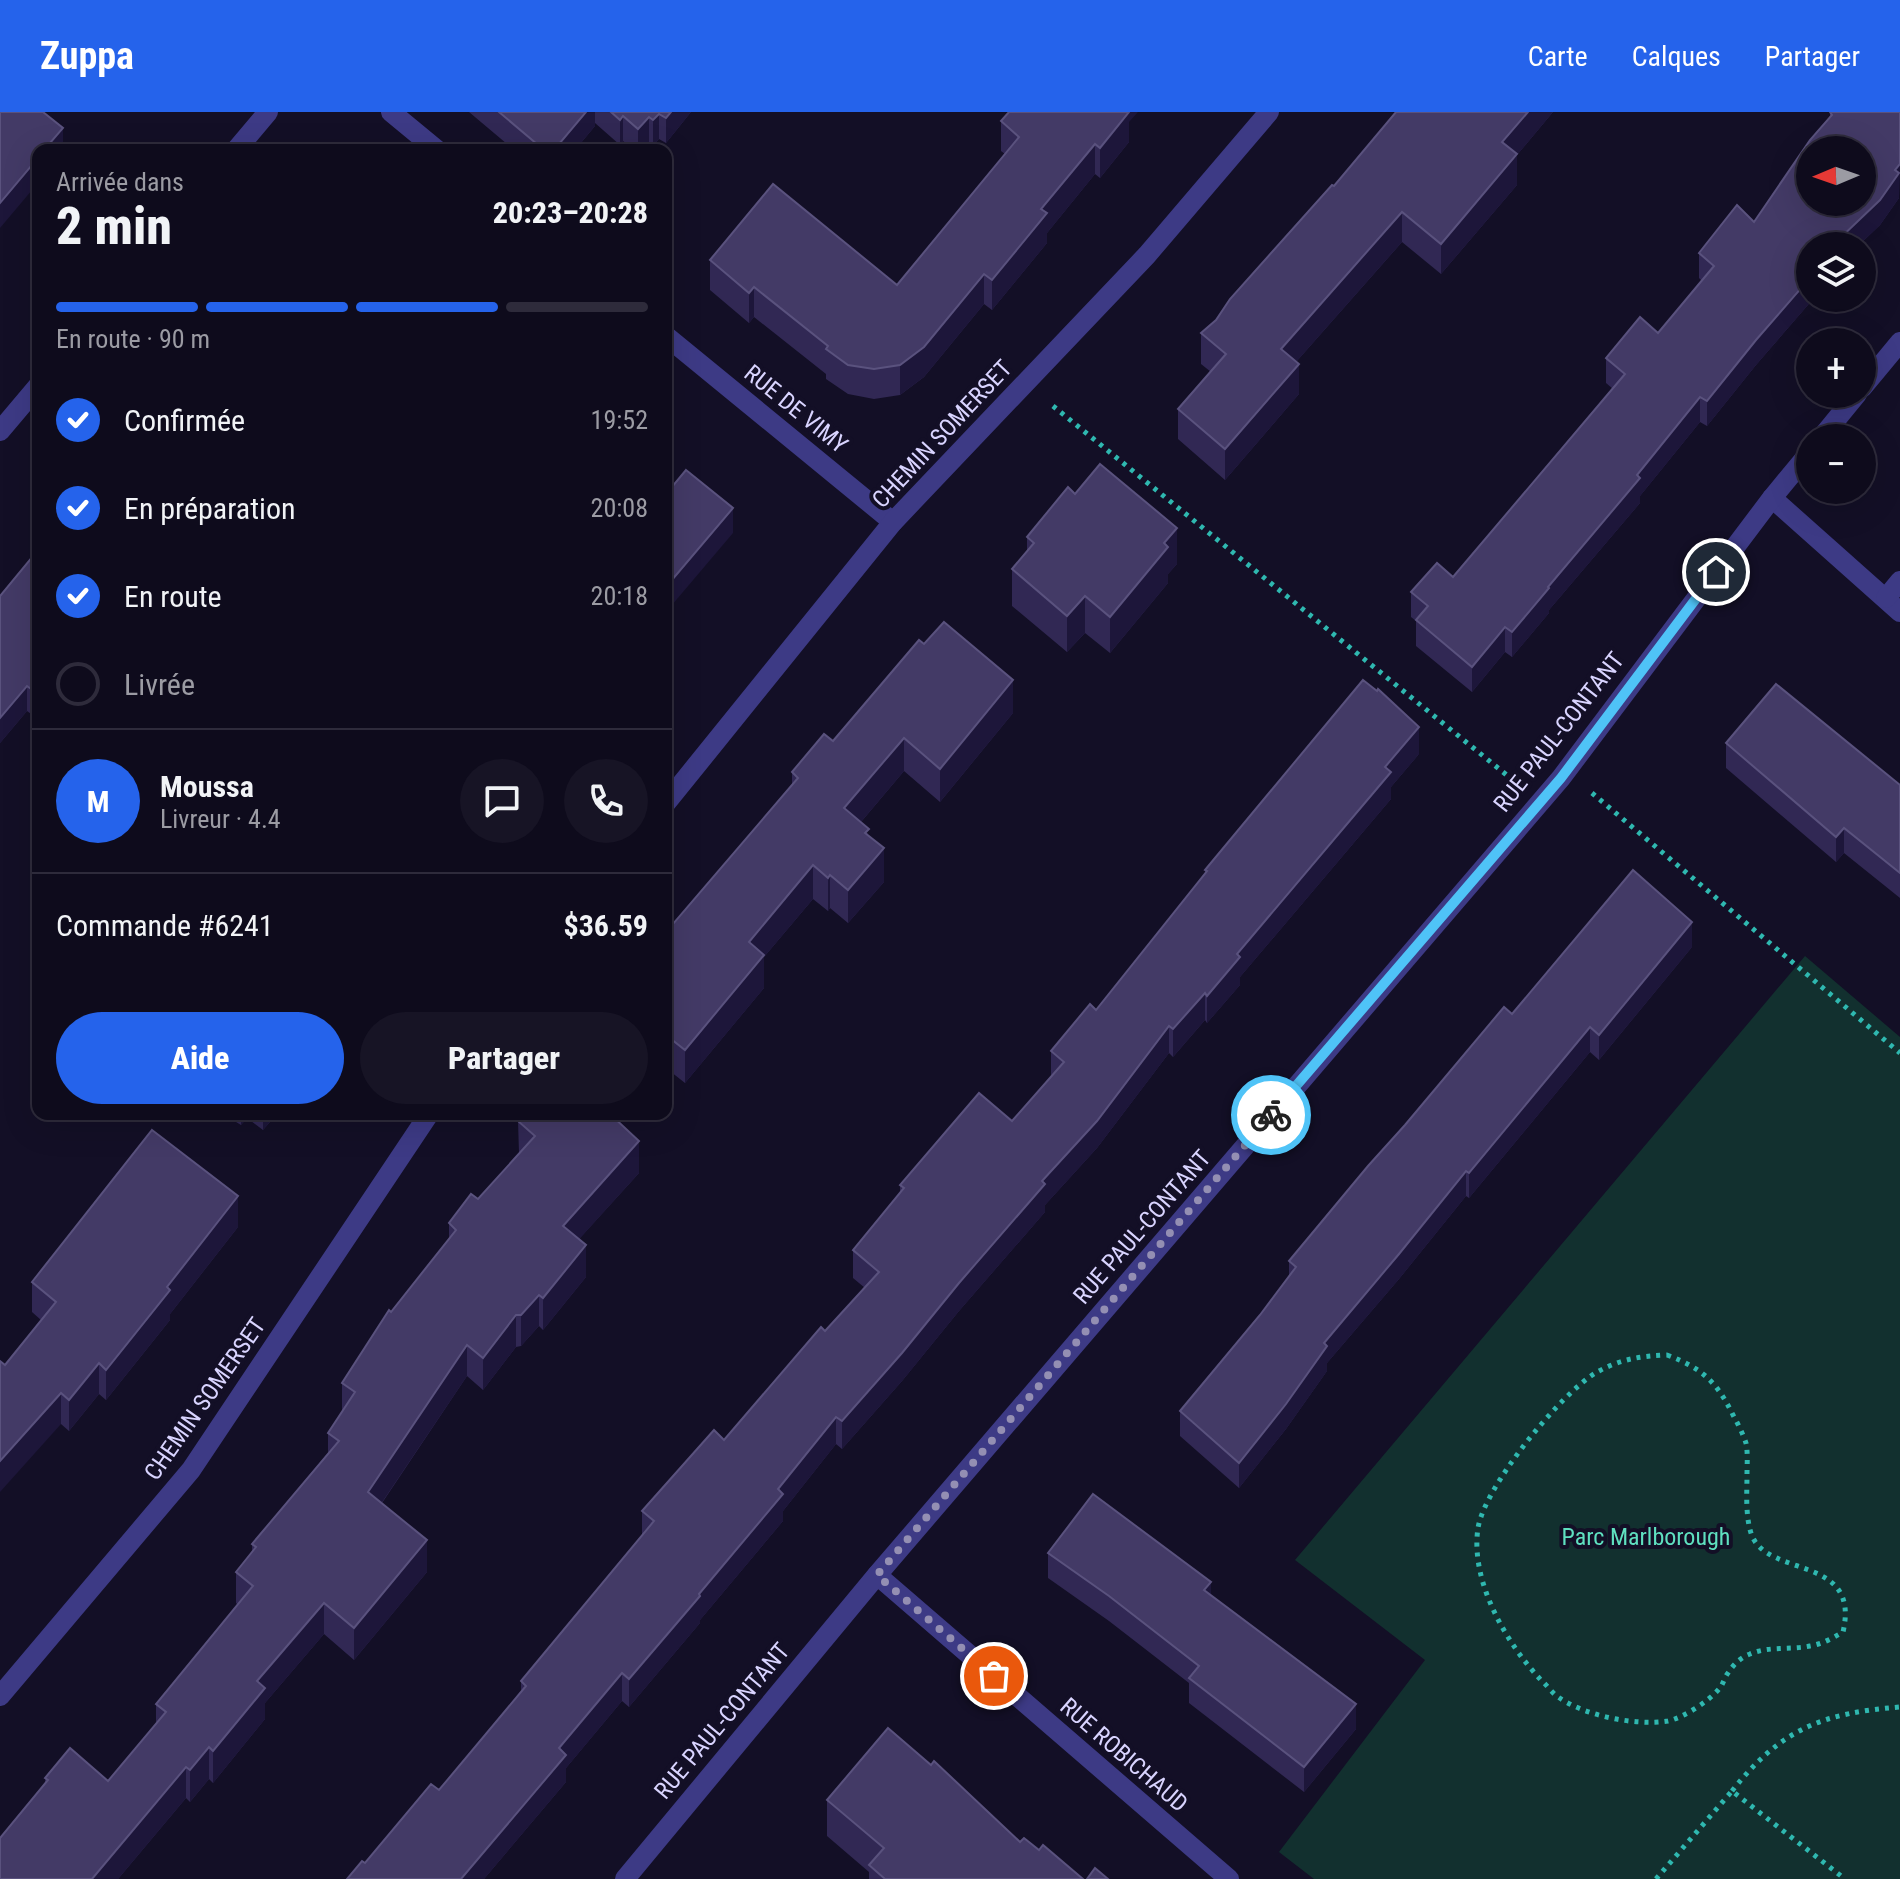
<!DOCTYPE html>
<html lang="fr">
<meta charset="utf-8">
<style>
:root{--surface:#0e0b1c;--page:#171425;--text:#f1f3f6;--muted:#9b9ba3;--line:#2e2b3b;--accent:#2563eb}
body{margin:0;font-family:"Roboto Condensed",sans-serif;background:var(--page);color:var(--text);height:100vh;display:flex;flex-direction:column;font-size:30px;white-space:nowrap}
*{box-sizing:border-box;margin:0}
p{font-size:26px;color:var(--muted)}
.icon{flex:none;width:44px;height:44px;fill:none;stroke:currentColor;stroke-width:2;stroke-linecap:round;stroke-linejoin:round}
.map{position:relative;flex:1;overflow:hidden}
.sheet{position:absolute;left:32px;top:32px;width:640px;height:976px;display:flex;flex-direction:column;background:var(--surface);border-radius:16px;box-shadow:0 8px 32px #0002,0 0 0 2px var(--line)}
.sheet>*{flex:none}
.needle{width:52px;rotate:268deg}
.buttons{position:absolute;left:1796px;top:24px;display:grid;gap:16px}
.buttons a{display:grid;place-items:center;width:80px;height:80px;border-radius:50%;background:var(--surface);box-shadow:0 8px 32px #0002,0 0 0 2px var(--line);font-size:40px}
.pin{position:absolute;display:grid;place-items:center;width:68px;height:68px;color:#fff;margin:-34px;border:4px solid #fff;border-radius:50%;box-shadow:0 2px 8px #0007}
.courier{position:absolute;display:grid;place-items:center;width:80px;height:80px;margin:-40px;border:6px solid #4fc3f7;border-radius:50%;background:#fff;color:#222;box-shadow:0 2px 10px #0007}
.head em{font-style:normal;font-weight:800}
.head div{display:flex;flex-direction:column-reverse}
.head{display:flex;align-items:center;justify-content:space-between;height:136px;padding:0 24px}
h1{font-size:52px;font-weight:800;line-height:60px}
.bar{display:grid;grid-template-columns:repeat(4,1fr);gap:12px 8px;align-content:center;height:96px;padding:0 24px}
.bar i{height:10px;border-radius:6px;background:var(--line)}
.bar .current{background:var(--accent)}
.bar p{grid-column:span 4}
.line{display:flex;align-items:center;gap:20px;padding:0 24px;border-top:2px solid var(--line)}
.line div{flex:1}
.round{display:grid;place-items:center;flex:none;width:84px;height:84px;border-radius:42px;background:var(--page)}
ol{padding:0 24px;list-style:none}
li{display:flex;align-items:center;gap:24px;height:88px}
li p{margin-inline-start:auto}
li .icon{padding:8px;border-radius:50%;background:var(--accent);color:#fff;stroke-width:4}
li:last-child{color:var(--muted)}
li i{width:44px;height:44px;border:4px solid var(--line);border-radius:50%}
.primary-button{display:flex;gap:16px;margin-top:auto;padding:16px 24px}
.primary-button a{flex:1;height:92px;border-radius:48px;background:var(--accent);color:#fff;font-size:32px;font-weight:800;line-height:92px;text-align:center}
.primary-button a+a{background:var(--page);color:var(--text)}
header{display:flex;align-items:center;gap:48px;box-sizing:border-box;height:112px;padding:0 40px;background:var(--accent);color:#fff}
header strong{font-size:38px}
nav{display:flex;gap:44px;margin-inline-start:auto;font-size:28px}
.map>svg:first-child{display:block}
.park{fill:#12302f}
.lines{fill:none;stroke-linecap:round;stroke-linejoin:round}
.path{stroke:#2fb8b0;stroke-width:5;stroke-dasharray:4 6;stroke-linecap:butt}
.minor{stroke:#3d3a85;stroke-width:20}
.wall{fill:#312854}
.shaded-wall{fill:#1d163a}
.building{fill:#433a66;stroke:#5a527e;stroke-width:2;fill-rule:evenodd}
.done{stroke:#948fb3;stroke-width:8;stroke-dasharray:0 14.4}
.route{stroke:#4fc3f7;stroke-width:10}
.labels{text-anchor:middle;dominant-baseline:central;stroke-width:8;stroke-linejoin:round;paint-order:stroke}
.street-label{font-size:24px;fill:#d9d4ff;stroke:#130f26}
.park-label{font-size:24px;fill:#5fe0c0;stroke:#130f26}
</style>
<header>
<strong>Zuppa</strong>
<nav><a>Carte</a><a>Calques</a><a>Partager</a></nav>
</header>
<div class="map">
<svg width="1900" height="1767" viewBox="0 0 1900 1767">
<rect width="100%" height="100%" fill="#130f26"/>
<path class="park" d="M1805,844l95,81v842h-586l-35,-27 146,-192 -130,-100z"/>
<g class="lines">
<g class="path">
<path d="M1053,294l461,375"/>
<path d="M1592,681l308,260"/>
<path d="M1667,1243c35,13 50,27 66,60 5,9 10,19 13,28 2,10 1,22 1,31 0,20 -2,43 5,62 18,42 109,19 91,96 -10,6 -21,12 -33,14 -19,4 -42,0 -60,8 -9,3 -17,11 -22,19 -4,5 -5,12 -9,16 -10,12 -36,29 -51,32 -32,5 -83,-5 -110,-24 -6,-4 -11,-12 -17,-17 -35,-37 -71,-99 -63,-152 7,-42 82,-134 119,-156 24,-13 43,-16 70,-17z"/>
<path d="M1732,1679c49,-62 90,-78 168,-84"/>
<path d="M1656,1767l76,-88 113,88"/>
</g>
<g class="minor">
<path d="M391,0l46,38"/>
<path d="M236,38l32,-38"/>
<path d="M666,224l227,186"/>
<path d="M1862,276l38,-46"/>
<path d="M0,319l38,-45"/>
<path d="M1821,326l36,-44"/>
<path d="M1772,386l128,114"/>
<path d="M1886,486l14,-17"/>
<path d="M666,691l227,-281 254,-267 122,-143"/>
<path d="M877,1463l352,304"/>
<path d="M0,1584l191,-226 238,-356"/>
<path d="M625,1767l252,-304 684,-797 211,-280 38,-46"/>
</g>
</g>
<g class="wall">
<path d="M469,0h222l-25,31 -7,-4 -6,6 -4,-3 -8,8h-7l-11,-9 -3,4 -25,-22v3l-20,24h-61z"/>
<path d="M1396,0h157l-36,43v30l-76,89 -39,-32 -106,120 3,32 -74,86 -47,-41v-30l33,-37 -10,-8v-31l15,-13 118,-134z"/>
<path d="M1830,0h70l-1,86 -19,27 -22,21h-48v52h4l-58,67 -49,61 -7,-4 -60,74v7l-91,107v3l-37,44 -7,-5 -33,40 -56,-46v-25l-5,-4v-25l42,-15 160,-188 -7,-6v-25l52,-25 44,-52 -3,-3v-25l55,-31 76,-105z"/>
<path d="M1001,9l128,1v20l-29,36 -5,-4 -48,59v10l-55,67 -8,-6 -60,73 -24,18 -26,4 -26,-5 -22,-15v-5l-72,-57 -5,6 -39,-33v-30l187,25 108,-131 -4,-3z"/>
<path d="M1075,382l102,70 -9,10v9l-58,70 -25,-20 -18,19 -55,-46v-37l15,-17v-15z"/>
<path d="M38,438v169l-11,-8 -27,32v-147z"/>
<path d="M1013,601l-73,89 -36,-31 -43,51 8,14 15,46 -36,41 -18,-15 -2,3 -15,-12 -49,58v31l-79,95 -19,-15v-136l126,-147v-13l41,-31z"/>
<path d="M1726,631l174,42v113l-56,-45 -8,9 -110,-94z"/>
<path d="M1419,642l-28,33v12l-151,178v8l-33,38 -2,-3 -32,37 -4,-4 -72,95 -52,57v7l-86,99 -57,70 -60,68 -6,-5 -53,67v10l-83,99v3l-71,84 -7,-6 -56,67v14l-82,97h-137l18,-16 74,-73 82,-98v-11l121,-145v-25l82,-71 141,-152 -12,-10v-28l47,-57v-8l112,-64 39,-44v-26l45,-41 109,-136v-4z"/>
<path d="M1692,835l-93,113 -9,-8 -121,146 -3,-2 -67,83 -72,84v8l-41,58 -47,59 -59,-52v-25l80,-96 29,-39v-15l223,-247z"/>
<path d="M223,1002h54l-14,16 -16,-12 -6,7z"/>
<path d="M518,1009l121,52 -60,66 7,38 -43,53 -4,-4 -18,20 -5,1 -33,43 -16,-14 -85,127 45,69 -73,88 -30,-26 -59,69v16l-52,64 -4,-4 -19,23 -4,-4 -68,81h-118l45,-95v-6l63,3 48,-57v-20l82,-99 -2,-2v-31l16,-20v-8l76,-91v-20l14,-21v-29l49,-71 58,-73v-16l29,-24 41,-46z"/>
<path d="M238,1115l-68,87v6l-64,80 -7,-6 -30,37 -8,-7 -56,-59 36,-45 -9,-8v-30z"/>
<path d="M1048,1441l163,42 145,134 -52,63 -115,-89v-20l-80,-62 -61,-43z"/>
<path d="M827,1688l193,42 19,8 44,29h-214v-7l-42,-36z"/>
</g>
<g class="shaded-wall">
<path d="M586,0h9v14l-20,24h-21z"/>
<path d="M671,0h20l-25,31v-25z"/>
<path d="M1119,0h19l-9,10v20l-29,36v-30z"/>
<path d="M1528,0h25l-36,43v30l-76,89v-30l61,-102z"/>
<path d="M659,2v25l-6,6v-25z"/>
<path d="M623,4v25l-3,4v-25z"/>
<path d="M649,5v25l-8,8h-3v-21z"/>
<path d="M63,16v22h-19z"/>
<path d="M1095,32v30l-48,59v10l-55,67v-30l49,-71z"/>
<path d="M38,46v25l-38,45v-25z"/>
<path d="M1900,52l-1,34 -19,27 -22,21h-22v-4z"/>
<path d="M1402,100v30l-121,137v-30z"/>
<path d="M984,162v30l-60,73 -24,18v-30z"/>
<path d="M1810,166v20h4l-58,67 -49,61v-25l49,-61z"/>
<path d="M754,175v30l-5,6v-30z"/>
<path d="M1299,252v30l-74,86v-31z"/>
<path d="M1700,285v25l-60,74v7l-91,107v3l-37,44v-25z"/>
<path d="M733,396v25l-67,79v-25z"/>
<path d="M1177,416v36l-9,10v9l-58,70v-36l54,-74z"/>
<path d="M1085,484v37l-18,19v-36z"/>
<path d="M1505,515v25l-33,40v-25z"/>
<path d="M1013,568v33l-73,89v-33z"/>
<path d="M27,574v25l-27,32v-25z"/>
<path d="M1419,615v27l-28,33v12l-151,178v8l-33,38v-27l30,-42 148,-187z"/>
<path d="M904,626v33l-60,71v-34z"/>
<path d="M1844,716v25l-8,9v-25z"/>
<path d="M884,736v34l-36,41v-33z"/>
<path d="M813,753v34l-49,58v31l-79,95v-33l64,-108z"/>
<path d="M830,763v33l-2,3v-33z"/>
<path d="M1692,810v25l-93,113v-25z"/>
<path d="M1205,881v27l-32,37v-28z"/>
<path d="M1169,914v27l-72,95 -52,57v7l-86,99 -57,70 -60,68v-28l117,-138z"/>
<path d="M1590,915v25l-121,146v-25z"/>
<path d="M241,1002h6v4l-6,7z"/>
<path d="M263,1002h14l-14,16z"/>
<path d="M639,1029v32l-76,84v-31z"/>
<path d="M1466,1059v25l-67,83 -72,84v8l-41,58 -47,59v-25l85,-120z"/>
<path d="M238,1084v31l-68,87v6l-64,80v-30l61,-83z"/>
<path d="M586,1133v32l-43,53v-32z"/>
<path d="M539,1183v31l-18,20v-31z"/>
<path d="M516,1203v32l-33,43v-32z"/>
<path d="M467,1233v31l-99,147v-31z"/>
<path d="M99,1251v31l-30,37v-31z"/>
<path d="M61,1281v31l-61,68v-31z"/>
<path d="M836,1305v27l-53,67v10l-83,99v3l-71,84v-28l70,-85 79,-105z"/>
<path d="M427,1428v32l-73,88v-32z"/>
<path d="M1211,1470v25l-7,-17z"/>
<path d="M324,1491v31l-59,69v16l-52,64v-32l44,-70z"/>
<path d="M622,1561v28l-56,67v14l-82,97h-23l98,-131z"/>
<path d="M1356,1592v25l-52,63v-25z"/>
<path d="M209,1635v32l-19,23v-32z"/>
<path d="M186,1655v31l-68,81h-26z"/>
</g>
<g class="building">
<path d="M0,0h43l20,16 -19,22h-6v8l-38,45z"/>
<path d="M499,0h87l-32,38h-10z"/>
<path d="M611,0h60l-5,6 -7,-4 -6,6 -4,-3 -11,12 -15,-13 -3,4z"/>
<path d="M1009,0h120l-29,36 -5,-4 -54,65 6,4 -55,67 -8,-6 -60,73 -24,18 -26,4 -26,-4 -22,-16 2,-3 -74,-59 -5,6 -39,-33 63,-76 124,101 122,-148 -18,-16z"/>
<path d="M1396,0h132l-26,30 15,12 -76,90 -39,-32 -121,137 18,15 -74,85 -47,-40 48,-55 -25,-21 15,-13 14,-21 102,-114 2,1z"/>
<path d="M1830,0h70v52l-5,6 4,3 -19,27 -44,42 3,3 -1,1h-28v32l-54,62 -49,61 -7,-4 -63,78 3,3 -92,109 1,1 -37,44 -7,-5 -33,40 -56,-47 12,-14 -17,-14 26,-29 16,14 172,-203 -19,-16 34,-41 18,16 56,-67 -15,-13 38,-48 17,17 56,-82 22,-25zM1810,38h52v52h-52z"/>
<path d="M1100,352l77,64 -13,15 4,4 -58,70 -25,-21 -18,20 -55,-47 22,-26 -7,-6 41,-50 7,7z"/>
<path d="M686,358l47,38 -67,79v-93z"/>
<path d="M38,438v144l-11,-8 -27,32v-122z"/>
<path d="M944,510l69,58 -73,89 -36,-31 -60,70 25,21 -4,4 19,15 -36,42 -18,-15 -2,3 -15,-13 -64,77 15,13 -79,95 -19,-15v-103l132,-154 -6,-6 32,-38 9,7 86,-101 5,4z"/>
<path d="M1363,568l14,11 1,-2 41,38 -34,40 6,5 -154,182 3,3 -33,39 -2,-3 -32,36 -4,-3 -72,95 -55,60 3,3 -86,99 -57,70 -60,68 -6,-4 -58,72 5,5 -84,100 1,2 -71,83 -7,-6 -63,75 7,7 -105,124h-114l15,-18 3,2 66,-79 8,6 87,-104 -5,-5 133,-160 -12,-10 72,-81 10,10 97,-113 4,4 54,-59 -26,-22 51,-62 -4,-3 79,-92 33,28 52,-59 -13,-11 39,-47 6,6 111,-139 -2,-1z"/>
<path d="M1776,572l124,101v88l-56,-45 -8,9 -110,-94z"/>
<path d="M1633,758l59,52 -93,113 -9,-8 -121,146 -3,-2 -67,83 -75,89 3,3 -41,58 -47,59 -59,-52 80,-96 36,-48 -7,-6 79,-95 37,-41 99,-118 8,7z"/>
<path d="M525,1002h85l29,27 -76,85 23,19 -43,53 -4,-3 -18,20h-5l-33,43 -16,-13 -99,147 59,48 -73,88 -30,-25 -67,78 8,7 -52,63 -4,-4 -19,23 -4,-3 -94,112h-92v-41l48,-58 -3,-2 25,-30 38,33 58,-69 -10,-8 97,-118 -17,-14 20,-25 -4,-3 87,-103 -11,-8 27,-41 -13,-9 47,-73 2,2 65,-82 -7,-7 22,-29 7,5 57,-63 -17,-15z"/>
<path d="M152,1018l86,66 -71,91 3,3 -64,80 -7,-7 -30,37 -8,-7 -61,68v-100l5,4 51,-63 -24,-20z"/>
<path d="M1093,1382l118,88 -7,8 152,114 -52,63 -115,-89 10,-12 -90,-70 -61,-43z"/>
<path d="M888,1616l43,37 3,-4 86,81 4,-4 15,12 4,-5 40,34h-198l-16,-14 15,-17 -57,-48z"/>
<path d="M1095,1756l13,11h-21z"/>
</g>
<g class="lines">
<path class="done" d="M994,1564l-117,-101 394,-460"/>
<path class="route" d="M1271,1003l290,-337 155,-206"/>
</g>
<g class="labels">
<g class="street-label">
<text transform="translate(796 297) rotate(39)">RUE DE VIMY</text>
<text transform="translate(942 322) rotate(-47)">CHEMIN SOMERSET</text>
<text transform="translate(1559 620) rotate(-52)">RUE PAUL-CONTANT</text>
<text transform="translate(1142 1115) rotate(-49)">RUE PAUL-CONTANT</text>
<text transform="translate(205 1287) rotate(-55)">CHEMIN SOMERSET</text>
<text transform="translate(722 1609) rotate(-50)">RUE PAUL-CONTANT</text>
<text transform="translate(1124 1643) rotate(41)">RUE ROBICHAUD</text>
</g>
<g class="park-label">
<text x="1646" y="1425">Parc Marlborough</text>
</g>
</g>
</svg>
<div class="buttons">
<a><svg class="needle" viewBox="-14 -14 28 28"><path d="M0-13l5 13h-10z" fill="#e53935"/><path d="M0 13l5-13h-10z" fill="#9b9ba3"/></svg></a>
<a><svg class="icon" aria-label="layers" viewBox="0 0 24 24"><path d="M12 4l9 5-9 5-9-5zM3 14l9 5 9-5"/></svg></a>
<a>+</a>
<a>−</a>
</div>
<div class="pin" style="left:994px;top:1564px;background:#ea580c"><svg class="icon" aria-label="bag" viewBox="0 0 24 24"><path d="M5 8h14l-1 12H6zM9 8a3 3 0 0 1 6 0"/></svg></div>
<div class="pin" style="left:1716px;top:460px;background:#1f2937"><svg class="icon" aria-label="home" viewBox="0 0 24 24"><path d="M3 11l9-7 9 7M6 9v11h12V9"/></svg></div>
<div class="courier" style="left:1271px;top:1003px"><svg class="icon" aria-label="bike" viewBox="0 0 24 24"><circle cx="6" cy="16" r="4"/><circle cx="18" cy="16" r="4"/><path d="M6 16l4-8h5l3 8M10 8l3 8H6M13 5h3"/></svg></div>
<section class="sheet">
<div class="head"><div><h1>2 min</h1><p>Arrivée dans</p></div><em>20:23–20:28</em></div>
<div class="bar"><i class="current"></i><i class="current"></i><i class="current"></i><i></i><p>En route · 90 m</p></div>
<ol>
<li><svg class="icon" aria-label="check" viewBox="0 0 24 24"><path d="M5 12l5 5 9-10"/></svg>Confirmée<p>19:52</p></li>
<li><svg class="icon" aria-label="check" viewBox="0 0 24 24"><path d="M5 12l5 5 9-10"/></svg>En préparation<p>20:08</p></li>
<li><svg class="icon" aria-label="check" viewBox="0 0 24 24"><path d="M5 12l5 5 9-10"/></svg>En route<p>20:18</p></li>
<li><i></i>Livrée</li>
</ol>
<div class="line" style="height:144px"><b class="round" style="background:var(--accent);color:#fff">M</b><div><b>Moussa</b><p>Livreur · 4.4</p></div><a class="round"><svg class="icon" aria-label="chat" viewBox="0 0 24 24"><path d="M4 5h16v11H9l-5 4z"/></svg></a><a class="round"><svg class="icon" aria-label="phone" viewBox="0 0 24 24"><path d="M5 4h4l2 5-3 2q2 4 5 5l2-3 5 2v4C11 20 4 13 5 4z"/></svg></a></div>
<div class="line" style="height:104px"><div>Commande #6241</div><b>$36.59</b></div>
<div class="primary-button"><a>Aide</a><a>Partager</a></div>
</section>
</div>
